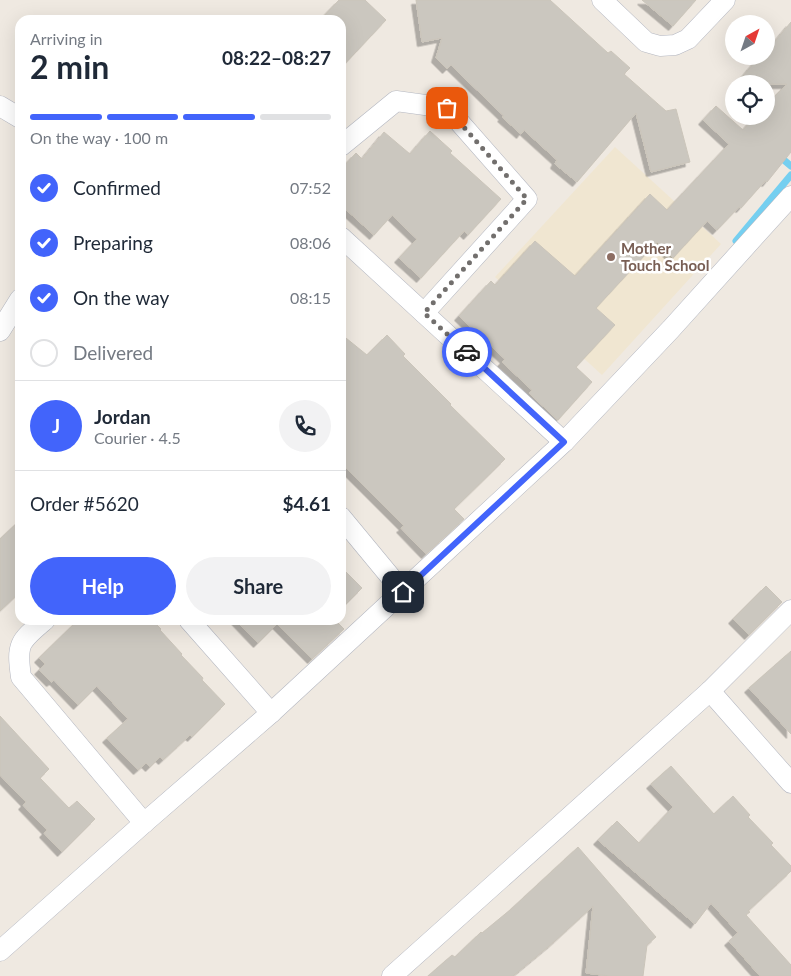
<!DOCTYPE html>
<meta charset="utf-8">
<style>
:root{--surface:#fff;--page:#f2f2f3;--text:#1f2937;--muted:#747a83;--line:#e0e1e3;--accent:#4264fb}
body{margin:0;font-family:Lato,sans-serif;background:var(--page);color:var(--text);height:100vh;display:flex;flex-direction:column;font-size:19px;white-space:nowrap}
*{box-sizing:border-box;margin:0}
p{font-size:16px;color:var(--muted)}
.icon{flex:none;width:28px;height:28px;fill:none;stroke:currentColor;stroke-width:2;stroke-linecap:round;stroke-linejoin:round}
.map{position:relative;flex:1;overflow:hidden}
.side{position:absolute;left:15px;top:15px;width:331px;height:610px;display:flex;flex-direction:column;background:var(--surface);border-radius:15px;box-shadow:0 5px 20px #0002}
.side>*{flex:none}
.needle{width:32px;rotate:40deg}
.controls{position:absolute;left:725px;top:15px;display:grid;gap:10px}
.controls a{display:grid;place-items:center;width:50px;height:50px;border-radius:50%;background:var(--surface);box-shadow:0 5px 20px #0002;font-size:25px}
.pin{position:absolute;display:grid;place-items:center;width:42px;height:42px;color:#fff;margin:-21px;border-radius:10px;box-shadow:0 2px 8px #0006}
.courier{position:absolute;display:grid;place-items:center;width:50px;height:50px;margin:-25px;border:4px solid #4264fb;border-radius:50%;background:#fff;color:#222;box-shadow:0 1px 6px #0007}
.summary em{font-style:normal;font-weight:700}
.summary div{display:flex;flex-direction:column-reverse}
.summary{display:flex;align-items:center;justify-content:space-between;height:85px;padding:0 15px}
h1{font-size:32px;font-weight:700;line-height:38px}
.bar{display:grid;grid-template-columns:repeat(4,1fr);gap:8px 5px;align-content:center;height:60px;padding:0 15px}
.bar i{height:6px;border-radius:4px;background:var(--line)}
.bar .active{background:var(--accent)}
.bar p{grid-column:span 4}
.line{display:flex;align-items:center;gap:12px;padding:0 15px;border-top:1px solid var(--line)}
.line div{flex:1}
.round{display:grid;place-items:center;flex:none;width:52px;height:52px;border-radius:26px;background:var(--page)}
ol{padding:0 15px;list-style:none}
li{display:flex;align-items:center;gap:15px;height:55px}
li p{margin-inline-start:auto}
li .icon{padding:5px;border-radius:50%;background:var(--accent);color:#fff;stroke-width:4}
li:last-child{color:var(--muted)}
li i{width:28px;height:28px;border:2px solid var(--line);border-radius:50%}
.button{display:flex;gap:10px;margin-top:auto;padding:10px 15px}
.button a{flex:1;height:58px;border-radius:30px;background:var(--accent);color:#fff;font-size:20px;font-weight:700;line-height:58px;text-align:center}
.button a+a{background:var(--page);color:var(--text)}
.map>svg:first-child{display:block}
.education{fill:#f0e6d1}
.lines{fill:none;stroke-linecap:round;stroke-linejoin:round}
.stream{stroke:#75cff0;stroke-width:7}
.building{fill:#cbc7bf;stroke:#cbc5ba;filter:url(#shadow)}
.minor-casing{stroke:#b4b7c1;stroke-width:21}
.minor{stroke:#fff;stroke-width:20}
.done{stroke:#726f6d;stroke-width:5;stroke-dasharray:0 9}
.route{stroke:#4264fb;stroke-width:6}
.education-dot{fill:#8d6e63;stroke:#fff;stroke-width:2}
.labels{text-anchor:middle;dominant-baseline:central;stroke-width:5;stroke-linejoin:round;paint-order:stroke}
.education-label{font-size:15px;font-weight:bold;fill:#785e54;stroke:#fff;text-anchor:start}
</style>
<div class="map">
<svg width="791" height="976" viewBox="0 0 791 976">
<defs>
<filter id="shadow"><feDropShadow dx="-4.5" dy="4.5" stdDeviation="0" flood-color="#0004"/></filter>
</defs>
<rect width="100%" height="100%" fill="#efe9e1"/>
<path class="education" d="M615,147l106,97 -119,131 -107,-98z"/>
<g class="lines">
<g class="stream">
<path d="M778,155l13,11"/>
<path d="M736,241l55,-66"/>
</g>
</g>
<g class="building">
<path d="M339,0h26l21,20 -45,48v-48h-21z"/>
<path d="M416,0h134l58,53 3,-2 19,17 -6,6 42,37 10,-2 14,53 -39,10 -15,-59 -59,69 -22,-18 2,-4 -33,-30 -3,4 -19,-17 2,-1 -53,-51 -4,4 -11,-11 6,-20 -20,4z"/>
<path d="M642,0h54l-23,26z"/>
<path d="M791,22v130l-24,30 -2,-1 -24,27 -2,-1 -22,23 -10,-9 -34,37 -16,-16 -61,66 19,17 -39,42 16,15 -34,38 -29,-27 3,-3 -30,-28 3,-3 -46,-43 32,-35 4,4 40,-44 40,35 75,-82 17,16 62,-66 -26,-24 13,-14 27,24 12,-14h11v-11l21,-21h-51l24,-28h6v-4z"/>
<path d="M430,131l22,20 -2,2 51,46 -33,36 -4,-4 -43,47 -22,-20 18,-19 -25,-24 -18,20 -33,-30v-36l15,-16 6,6 22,-27 26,22z"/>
<path d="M341,334l26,21 20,-20 18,19 -2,2 48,48 -1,1 55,54 -51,50 10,10 -38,35 -25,-26 3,-2 -63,-63z"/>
<path d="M20,520v72l-20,19v-72z"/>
<path d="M341,567l21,21 -21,21z"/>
<path d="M766,586l16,16 -33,33 -16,-16z"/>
<path d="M78,620h74l9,9 -1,1 22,24 -1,1 22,23 -1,2 23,24 -33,33 -2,-2 -27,25 -3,-3 -10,10 -4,-4 -8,7 -31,-32 21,-19 -31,-33 -19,19 -24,-25 -3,2 -12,-12 6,-6 -6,-6z"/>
<path d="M236,620h99l9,9 -32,30 -35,-35 -19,19z"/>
<path d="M791,651v83l-42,-46z"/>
<path d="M0,716l49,53 -9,9 29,30 8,-7 18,18 -33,33 -18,-19 3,-3 -24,-25 3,-3 -26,-27z"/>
<path d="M671,766l43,48 19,-18 17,19 -2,2 25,26 -2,2 20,21v5l-43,40 2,1 -4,3 45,50v11h-31l-31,-35 9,-8 -27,-30 -16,21 -97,-84 19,-19 22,22 34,-36 -22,-23z"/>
<path d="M578,847l78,90 -9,8 -4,31h-33l-24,-3 7,-67 -39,36 -41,34h-85l24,-21 3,2 26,-25 1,1 28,-23z"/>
</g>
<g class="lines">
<g class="minor-casing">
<g id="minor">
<path d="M602,0l44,42 14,4 15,-1 13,-6 37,-39"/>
<path d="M0,106l20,12"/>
<path d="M341,146l55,-45 51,7 80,91 -103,114"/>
<path d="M341,237l223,205"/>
<path d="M0,331l20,-32"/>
<path d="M341,517l62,75"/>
<path d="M45,620c-25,21 -29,23 -24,57l123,146"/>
<path d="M189,620l82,93"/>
<path d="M710,691l81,92"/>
<path d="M0,951l144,-128 127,-110 293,-271 107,-113 120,-133"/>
<path d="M392,976l318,-285 81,-81"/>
</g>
</g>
<use href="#minor" class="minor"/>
</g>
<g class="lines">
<path class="done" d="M447,108l80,91 -103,114 43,39"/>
<path class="route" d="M403,592l161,-150 -97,-90"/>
</g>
<circle class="education-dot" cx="611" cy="257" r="5"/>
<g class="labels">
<g class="education-label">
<text x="621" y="248">Mother<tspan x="621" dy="17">Touch School</tspan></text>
</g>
</g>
</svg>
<div class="controls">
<a><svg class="needle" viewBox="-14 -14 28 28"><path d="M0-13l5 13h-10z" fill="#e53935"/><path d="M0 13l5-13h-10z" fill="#747a83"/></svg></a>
<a><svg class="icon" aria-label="locate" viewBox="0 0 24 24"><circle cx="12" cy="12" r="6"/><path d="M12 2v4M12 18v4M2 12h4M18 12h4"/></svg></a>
</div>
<div class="pin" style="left:447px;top:108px;background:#ea580c"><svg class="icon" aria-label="bag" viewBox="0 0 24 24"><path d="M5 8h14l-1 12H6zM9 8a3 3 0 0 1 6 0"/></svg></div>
<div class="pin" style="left:403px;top:592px;background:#1f2937"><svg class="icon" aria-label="home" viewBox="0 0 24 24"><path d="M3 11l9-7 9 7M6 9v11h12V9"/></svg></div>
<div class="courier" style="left:467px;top:352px"><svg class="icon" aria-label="car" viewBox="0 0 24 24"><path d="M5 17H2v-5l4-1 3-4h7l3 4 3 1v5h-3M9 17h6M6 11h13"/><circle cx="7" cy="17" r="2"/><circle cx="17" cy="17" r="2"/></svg></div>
<section class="side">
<div class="summary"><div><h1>2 min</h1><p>Arriving in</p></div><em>08:22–08:27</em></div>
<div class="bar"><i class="active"></i><i class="active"></i><i class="active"></i><i></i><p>On the way · 100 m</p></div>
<ol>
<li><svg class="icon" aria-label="check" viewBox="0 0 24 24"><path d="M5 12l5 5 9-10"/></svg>Confirmed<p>07:52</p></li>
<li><svg class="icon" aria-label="check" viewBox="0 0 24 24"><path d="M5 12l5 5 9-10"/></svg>Preparing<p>08:06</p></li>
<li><svg class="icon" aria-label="check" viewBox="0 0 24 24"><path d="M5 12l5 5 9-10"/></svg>On the way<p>08:15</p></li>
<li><i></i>Delivered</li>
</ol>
<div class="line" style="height:90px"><b class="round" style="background:var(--accent);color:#fff">J</b><div><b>Jordan</b><p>Courier · 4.5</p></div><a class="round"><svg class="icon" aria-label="phone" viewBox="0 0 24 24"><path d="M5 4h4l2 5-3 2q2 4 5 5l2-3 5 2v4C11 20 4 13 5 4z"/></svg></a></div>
<div class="line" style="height:65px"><div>Order #5620</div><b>$4.61</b></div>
<div class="button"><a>Help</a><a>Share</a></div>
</section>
</div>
